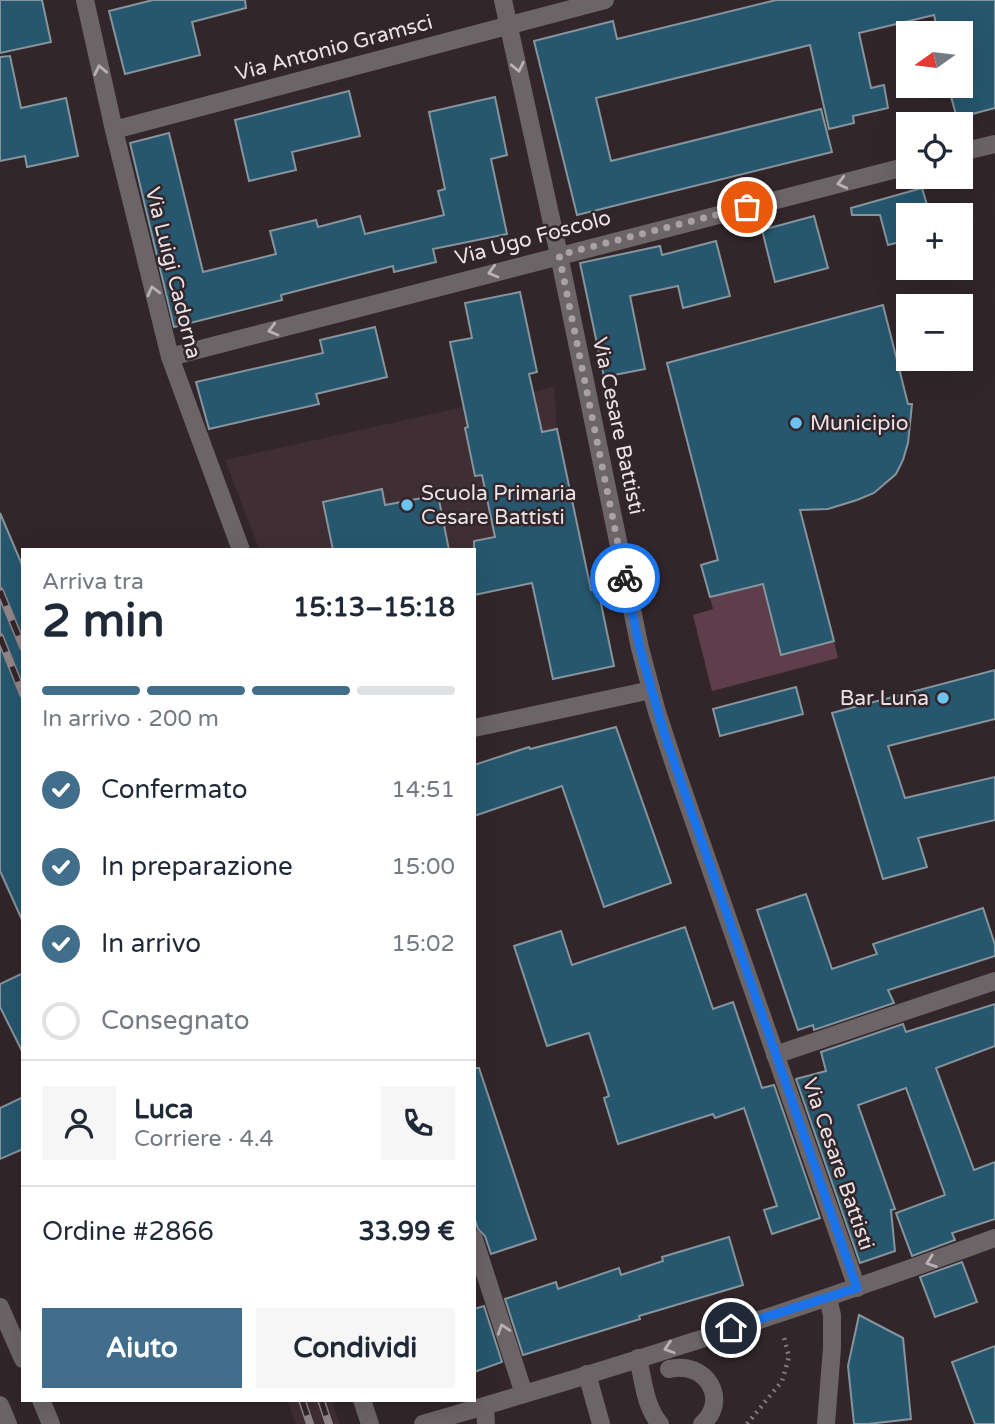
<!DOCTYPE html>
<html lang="it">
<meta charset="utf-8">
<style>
:root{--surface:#fff;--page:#f6f6f7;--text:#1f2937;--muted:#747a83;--line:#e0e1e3;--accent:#416e8b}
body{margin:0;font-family:"Varela Round",sans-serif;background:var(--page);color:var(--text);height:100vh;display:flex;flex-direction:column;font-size:26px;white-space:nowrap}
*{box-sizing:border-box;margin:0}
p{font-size:23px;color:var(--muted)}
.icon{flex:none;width:38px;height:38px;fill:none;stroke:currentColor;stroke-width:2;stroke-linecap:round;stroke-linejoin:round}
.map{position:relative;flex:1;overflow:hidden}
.sheet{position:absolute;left:21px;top:548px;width:455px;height:854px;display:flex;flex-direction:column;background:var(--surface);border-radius:0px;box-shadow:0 7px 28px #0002}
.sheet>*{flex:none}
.needle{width:46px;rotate:256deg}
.fabs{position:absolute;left:896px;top:21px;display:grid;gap:14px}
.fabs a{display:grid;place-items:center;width:77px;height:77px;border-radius:0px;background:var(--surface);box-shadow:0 7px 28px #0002;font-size:35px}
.pin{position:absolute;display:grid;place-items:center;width:60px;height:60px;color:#fff;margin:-30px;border:4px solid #fff;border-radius:50%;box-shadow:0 2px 7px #0007}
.courier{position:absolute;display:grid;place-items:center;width:70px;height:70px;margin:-35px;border:5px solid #1a73e8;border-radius:50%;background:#fff;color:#222;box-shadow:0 2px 9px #0007}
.summary em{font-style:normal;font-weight:700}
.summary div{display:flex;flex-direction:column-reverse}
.summary{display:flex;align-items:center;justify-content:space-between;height:119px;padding:0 21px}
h1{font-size:46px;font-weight:700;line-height:52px}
.bar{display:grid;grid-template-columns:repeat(4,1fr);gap:10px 7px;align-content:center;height:84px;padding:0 21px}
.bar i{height:9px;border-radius:5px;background:var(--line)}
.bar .on{background:var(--accent)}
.bar p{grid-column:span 4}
.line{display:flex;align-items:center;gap:18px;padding:0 21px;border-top:2px solid var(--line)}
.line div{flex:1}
.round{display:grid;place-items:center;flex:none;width:74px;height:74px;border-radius:0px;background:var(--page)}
ol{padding:0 21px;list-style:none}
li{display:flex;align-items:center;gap:21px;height:77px}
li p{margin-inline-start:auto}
li .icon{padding:7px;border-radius:50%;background:var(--accent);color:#fff;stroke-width:4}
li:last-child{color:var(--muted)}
li i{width:38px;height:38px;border:4px solid var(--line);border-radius:50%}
.button{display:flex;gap:14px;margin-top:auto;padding:14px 21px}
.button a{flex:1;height:80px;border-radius:0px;background:var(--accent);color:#fff;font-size:28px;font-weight:700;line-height:80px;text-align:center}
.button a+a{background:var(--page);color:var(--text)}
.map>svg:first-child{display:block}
.built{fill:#402e35}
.green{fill:#5e3e4b}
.building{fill:#26576f;stroke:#86949c;stroke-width:2}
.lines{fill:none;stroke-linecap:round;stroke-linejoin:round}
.path{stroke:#83787c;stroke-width:4.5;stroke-dasharray:2 5;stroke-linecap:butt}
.minor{stroke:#6c6568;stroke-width:18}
.rail-casing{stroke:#91868a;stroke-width:8}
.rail{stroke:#32262b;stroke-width:5;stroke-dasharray:16;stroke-linecap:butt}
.oneway{stroke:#b9b1b4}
.done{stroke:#aba1a5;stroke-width:7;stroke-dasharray:0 12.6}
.route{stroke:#1a73e8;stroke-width:9}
.poi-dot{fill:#6bc3f2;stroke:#32262b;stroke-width:2.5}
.labels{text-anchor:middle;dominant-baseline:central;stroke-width:5;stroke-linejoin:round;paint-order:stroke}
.street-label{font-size:21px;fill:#ece3e6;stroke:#32262b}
.poi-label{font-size:21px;fill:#ece3e6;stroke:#32262b;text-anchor:start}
</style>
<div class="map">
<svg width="995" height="1424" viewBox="0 0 995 1424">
<rect width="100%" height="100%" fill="#32262b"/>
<g class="built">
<path d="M554,387l3,42 26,125 -12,21 -97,20v-45l-215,-1 -34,-89z"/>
<path d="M287,1400h44l9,24h-44z"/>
</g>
<path class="green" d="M763,584l18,71 53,-14 4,17 -126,33 -19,-76 20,-6 -3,-12z"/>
<g class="building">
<path d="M0,0h42l9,42 -51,11z"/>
<path d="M153,0h92l1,8 -54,14 8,33 -75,19 -16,-63z"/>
<path d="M776,0h219v108l-38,10 -9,-32h13v-53h-23l-4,-18 -75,18 12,55 13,-3 4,23 -35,8 1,7 -25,6 -19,-84 -214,53 15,63 210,-52 11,43 -255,63 -43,-174 79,-20 4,18z"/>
<path d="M10,56l11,52 45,-10 12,58 -51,11 -2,-11 -25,5v-104z"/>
<path d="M349,91l11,45 -68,16 4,18 -47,11 -14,-61z"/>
<path d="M495,97l12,58 -16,4 16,75 -74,15 3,13 -42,10 -1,-6 -112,29 1,5 -108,27 -44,-184 39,-10 34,139 73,-18 -6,-23 46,-11 2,7 42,-11 5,18 79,-19 -6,-24 7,-2 -16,-77z"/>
<path d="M922,188l8,27h-22v25l-20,5 -8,-30h-28l-1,-7z"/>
<path d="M814,216l14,52 -53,14 -13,-52z"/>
<path d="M716,241l14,55 -47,12 -5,-22 -48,10 15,73 -41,8 -24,-114 80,-17 2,9z"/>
<path d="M520,292l17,80 -8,2 13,58 15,-3 34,161 7,-1 16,77 -61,13 -21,-96 -58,12v-54l21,-4 -13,-62 -7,1 -10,-48 3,-1 -18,-85 22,-4 -7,-35z"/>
<path d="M883,305l25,99h4l-4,39 -5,17 -7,14 -22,19 -17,7 -29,9 -28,1 34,131 -53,14 -18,-71 -53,13 -9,-32 17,-5 -51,-197z"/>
<path d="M375,327l12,50 -71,17 3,10 -110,25 -13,-47 127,-29 -3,-13z"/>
<path d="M382,489l3,16 53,-10 11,55h-116l-10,-48z"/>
<path d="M0,513l23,54v355l-23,-51z"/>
<path d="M995,670v49l-107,27 17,52 90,-21v43l-77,18 9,29 -44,12 -51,-166z"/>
<path d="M796,687l7,27 -83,22 -7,-27z"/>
<path d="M616,727l55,156 -67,24 -42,-121 -88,30v-51l55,-18 1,2z"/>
<path d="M806,894l26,75 45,-15 -4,-10 110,-36 12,37v11l-107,34 6,13 -80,27 -1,-5 -15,5 -41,-120z"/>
<path d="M685,927l28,82 20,-7 29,86 12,-3 46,133 -48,16 -8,-24 13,-4 -33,-98 -29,10 -2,-4 -95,30 -14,-46 5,-2 -20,-63 -42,13 -33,-100 47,-15 11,34z"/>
<path d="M23,973v80l-23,-46v-23z"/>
<path d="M995,1004v42l-59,22 38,102 21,-8v57l-43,14 3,7 -43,16 -16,-43 49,-18 -39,-107 -48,17 37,104 -4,1 4,41 -35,12 -64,-184 30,-8 -5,-19 82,-28 3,8z"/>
<path d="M474,1068h5l57,171 -45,15 -6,-18 -7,-7 -4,-12z"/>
<path d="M23,1097v52l-23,10v-51z"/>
<path d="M729,1237l14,48 -104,31 1,3 -117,36 -18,-56 51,-17 2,7 61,-21 2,7 42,-14 -1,-4z"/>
<path d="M962,1262l15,40 -42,15 -15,-40z"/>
<path d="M484,1306l18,56 -28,10v-63z"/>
<path d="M859,1315l44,23 8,81 -43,5h-14l-6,-58z"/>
<path d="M995,1346v78h-20l-23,-62z"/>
</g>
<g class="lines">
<path class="path" d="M747,1424l35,-43 7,-24 -6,-23"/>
<g class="minor">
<path d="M85,0l29,130 56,227 71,193"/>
<path d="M503,0l56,255 81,393 17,64 20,61 180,515"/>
<path d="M114,130l491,-130"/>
<path d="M961,152l34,-8"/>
<path d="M170,357l738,-191"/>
<path d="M474,728l177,-38"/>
<path d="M775,1055l220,-74"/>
<path d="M474,1239l50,155"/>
<path d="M0,1307l23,52"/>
<path d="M638,1358c5,21 7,49 22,66"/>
<path d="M669,1369c37,-9 61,31 33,55"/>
<path d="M587,1374l14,50"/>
<path d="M41,1400l10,24"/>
<path d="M362,1400l8,24"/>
<path d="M0,1405l8,19"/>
<path d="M485,1406l1,18"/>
<path d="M423,1424c193,-56 384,-117 572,-186"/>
<path d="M826,1424l6,-76v-33l-4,-17"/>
</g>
<g class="rail-casing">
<g id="rail">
<path d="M0,591l23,56"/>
<path d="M0,637l23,57"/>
<path d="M302,1400l8,24"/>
<path d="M321,1400l8,24"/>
</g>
</g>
<use href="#rail" class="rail"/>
</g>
<defs><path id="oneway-chevron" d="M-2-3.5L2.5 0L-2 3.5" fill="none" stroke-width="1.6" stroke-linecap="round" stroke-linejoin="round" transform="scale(1.75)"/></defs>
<g class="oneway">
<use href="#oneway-chevron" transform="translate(518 67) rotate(78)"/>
<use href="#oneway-chevron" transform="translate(100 70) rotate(-102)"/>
<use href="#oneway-chevron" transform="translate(842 183) rotate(166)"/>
<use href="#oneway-chevron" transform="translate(493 272) rotate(165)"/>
<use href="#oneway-chevron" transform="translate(153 291) rotate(-104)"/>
<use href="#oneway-chevron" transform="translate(273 330) rotate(165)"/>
<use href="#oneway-chevron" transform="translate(931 1262) rotate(160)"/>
<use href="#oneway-chevron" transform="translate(503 1329) rotate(-108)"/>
<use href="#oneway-chevron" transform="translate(669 1348) rotate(162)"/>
</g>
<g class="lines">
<path class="done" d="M625,578l-66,-323 188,-48"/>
<path class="route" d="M625,578l15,71 24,84 193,555 -126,40"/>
</g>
<g class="poi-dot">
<circle cx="796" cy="423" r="7"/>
<circle cx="407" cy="505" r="7"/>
<circle cx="943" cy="698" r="7"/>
</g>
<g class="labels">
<g class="street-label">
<text transform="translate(334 48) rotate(-15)">Via Antonio Gramsci</text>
<text transform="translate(533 238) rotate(-15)">Via Ugo Foscolo</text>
<text transform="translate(173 273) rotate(76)">Via Luigi Cadorna</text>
<text transform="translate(618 426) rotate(78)">Via Cesare Battisti</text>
<text transform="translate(838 1164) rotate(71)">Via Cesare Battisti</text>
</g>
<g class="poi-label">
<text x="810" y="423">Municipio</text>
<text x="421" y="493">Scuola Primaria<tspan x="421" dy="24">Cesare Battisti</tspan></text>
<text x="929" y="698" text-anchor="end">Bar Luna</text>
</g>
</g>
</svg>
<div class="fabs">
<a><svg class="needle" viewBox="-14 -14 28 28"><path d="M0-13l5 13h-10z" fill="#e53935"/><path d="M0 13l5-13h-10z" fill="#747a83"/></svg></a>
<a><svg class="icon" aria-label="locate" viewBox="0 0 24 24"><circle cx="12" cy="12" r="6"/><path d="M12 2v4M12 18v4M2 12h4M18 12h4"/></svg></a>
<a>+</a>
<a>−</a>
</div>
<div class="pin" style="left:747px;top:207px;background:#ea580c"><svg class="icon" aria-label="bag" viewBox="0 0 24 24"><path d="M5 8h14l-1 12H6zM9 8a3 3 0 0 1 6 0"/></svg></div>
<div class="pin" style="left:731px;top:1328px;background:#1f2937"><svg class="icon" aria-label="home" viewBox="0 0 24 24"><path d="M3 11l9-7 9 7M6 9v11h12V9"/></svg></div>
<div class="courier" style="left:625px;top:578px"><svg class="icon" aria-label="bike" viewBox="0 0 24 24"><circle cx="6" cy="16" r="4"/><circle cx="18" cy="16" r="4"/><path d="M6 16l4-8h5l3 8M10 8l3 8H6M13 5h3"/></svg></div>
<section class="sheet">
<div class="summary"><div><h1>2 min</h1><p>Arriva tra</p></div><em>15:13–15:18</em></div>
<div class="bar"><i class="on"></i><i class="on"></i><i class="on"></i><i></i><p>In arrivo · 200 m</p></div>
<ol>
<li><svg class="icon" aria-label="check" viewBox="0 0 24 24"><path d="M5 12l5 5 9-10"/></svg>Confermato<p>14:51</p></li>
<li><svg class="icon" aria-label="check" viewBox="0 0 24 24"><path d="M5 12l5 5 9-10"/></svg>In preparazione<p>15:00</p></li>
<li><svg class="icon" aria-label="check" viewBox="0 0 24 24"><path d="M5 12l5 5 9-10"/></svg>In arrivo<p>15:02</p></li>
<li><i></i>Consegnato</li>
</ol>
<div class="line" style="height:126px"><a class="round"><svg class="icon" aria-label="person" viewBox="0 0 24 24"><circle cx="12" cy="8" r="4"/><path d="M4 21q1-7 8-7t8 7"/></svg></a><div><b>Luca</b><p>Corriere · 4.4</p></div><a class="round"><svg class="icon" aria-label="phone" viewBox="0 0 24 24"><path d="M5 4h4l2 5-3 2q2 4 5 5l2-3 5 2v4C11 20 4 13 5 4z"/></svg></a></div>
<div class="line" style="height:91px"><div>Ordine #2866</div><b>33.99 €</b></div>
<div class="button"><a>Aiuto</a><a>Condividi</a></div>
</section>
</div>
